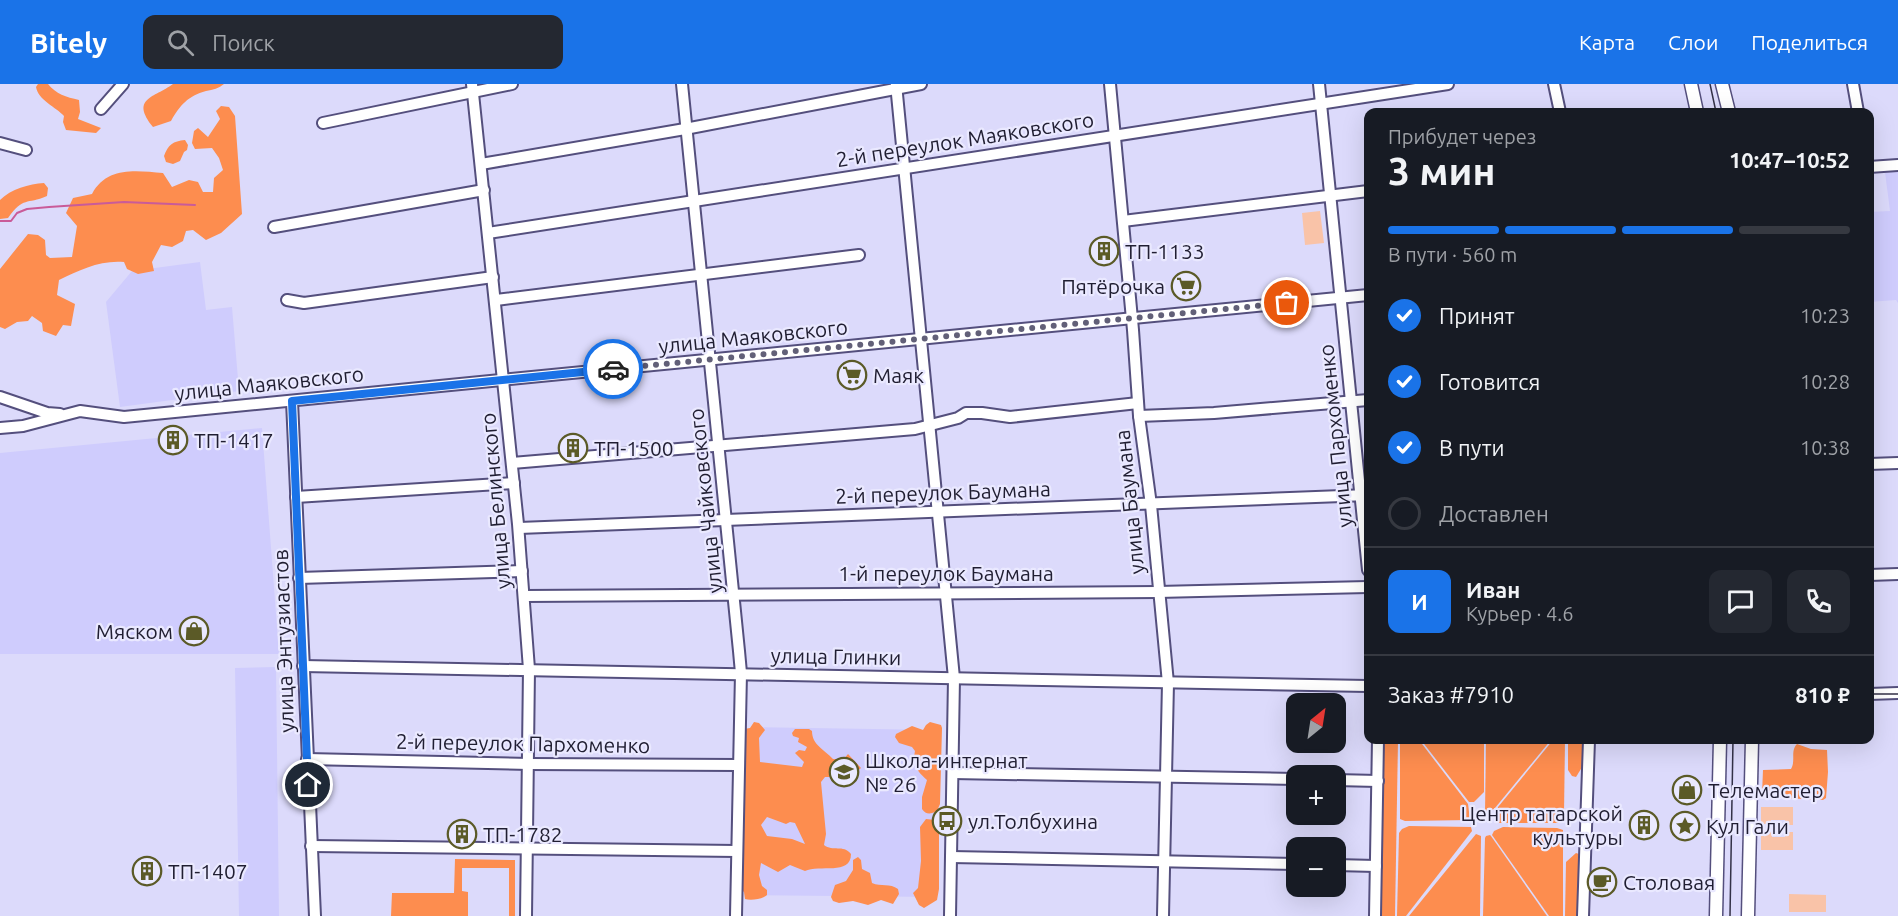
<!DOCTYPE html>
<html lang="ru">
<meta charset="utf-8">
<style>
:root{--surface:#171b24;--page:#242831;--text:#f1f3f6;--muted:#9ea1a6;--line:#363941;--accent:#1a73e8}
body{margin:0;font-family:Ubuntu,sans-serif;background:var(--page);color:var(--text);height:100vh;display:flex;flex-direction:column;font-size:22px;white-space:nowrap}
*{box-sizing:border-box;margin:0}
p{font-size:20px;color:var(--muted)}
.icon{flex:none;width:33px;height:33px;fill:none;stroke:currentColor;stroke-width:2;stroke-linecap:round;stroke-linejoin:round}
.map{position:relative;flex:1;overflow:hidden}
.details{position:absolute;left:1364px;top:24px;width:510px;height:636px;display:flex;flex-direction:column;background:var(--surface);border-radius:12px;box-shadow:0 6px 24px #0002}
.details>*{flex:none}
.needle{width:39px;rotate:30deg}
.tools{position:absolute;left:1286px;top:609px;display:grid;gap:12px}
.tools a{display:grid;place-items:center;width:60px;height:60px;border-radius:12px;background:var(--surface);box-shadow:0 6px 24px #0002;font-size:30px}
.pin{position:absolute;display:grid;place-items:center;width:51px;height:51px;color:#fff;margin:-26px;border:3px solid #fff;border-radius:50%;box-shadow:0 2px 6px #0007}
.courier{position:absolute;display:grid;place-items:center;width:60px;height:60px;margin:-30px;border:4px solid #1a73e8;border-radius:50%;background:#fff;color:#222;box-shadow:0 2px 8px #0007}
.head em{font-style:normal;font-weight:700}
.head div{display:flex;flex-direction:column-reverse}
.head{display:flex;align-items:center;justify-content:space-between;height:102px;padding:0 24px}
h1{font-size:39px;font-weight:700;line-height:45px}
.bar{display:grid;grid-template-columns:repeat(4,1fr);gap:9px 6px;align-content:center;height:72px;padding:0 24px}
.bar i{height:8px;border-radius:4px;background:var(--line)}
.bar .selected{background:var(--accent)}
.bar p{grid-column:span 4}
.line{display:flex;align-items:center;gap:15px;padding:0 24px;border-top:2px solid var(--line)}
.line div{flex:1}
.round{display:grid;place-items:center;flex:none;width:63px;height:63px;border-radius:12px;background:var(--page)}
ol{padding:0 24px;list-style:none}
li{display:flex;align-items:center;gap:18px;height:66px}
li p{margin-inline-start:auto}
li .icon{padding:6px;border-radius:50%;background:var(--accent);color:#fff;stroke-width:4}
li:last-child{color:var(--muted)}
li i{width:33px;height:33px;border:3px solid var(--line);border-radius:50%}
header{display:flex;align-items:center;gap:36px;box-sizing:border-box;height:84px;padding:0 30px;background:var(--accent);color:#fff}
header strong{font-size:28px}
nav{display:flex;gap:33px;margin-inline-start:auto;font-size:21px}
.search{width:420px;height:54px;background:var(--page);display:flex;align-items:center;gap:15px;box-sizing:border-box;padding:0 21px;border-radius:12px;color:var(--muted);font-size:22px}
.map>svg:first-child{display:block}
.built{fill:#cfccfd}
.green{fill:#f9c3a8}
.forest{fill:#fd8d4f;fill-rule:evenodd}
.lines{fill:none;stroke-linecap:round;stroke-linejoin:round}
.stream{stroke:#c95b99;stroke-width:2}
.minor-casing{stroke:#544f7d;stroke-width:14}
.major-casing{stroke:#544f7d;stroke-width:15}
.minor{stroke:#fff;stroke-width:10}
.major{stroke:#fff;stroke-width:12}
.tram{stroke:#333147;stroke-width:1.5}
.done{stroke:#626078;stroke-width:6;stroke-dasharray:0 10.8}
.route{stroke:#1a73e8;stroke-width:8}
.labels{text-anchor:middle;dominant-baseline:central;stroke-width:4.5;stroke-linejoin:round;paint-order:stroke}
.street-label{font-size:21px;fill:#201e32;stroke:#eae9ff}
.poi-label{font-size:21px;fill:#201e32;stroke:#eae9ff;text-anchor:start}
</style>
<header>
<strong>Bitely</strong>
<div class="search"><svg class="icon" aria-label="search" viewBox="0 0 24 24"><circle cx="10" cy="10" r="6"/><path d="M15 15l6 6"/></svg>Поиск</div>
<nav><a>Карта</a><a>Слои</a><a>Поделиться</a></nav>
</header>
<div class="map">
<svg width="1898" height="832" viewBox="0 0 1898 832">
<rect width="100%" height="100%" fill="#dcdafb"/>
<g class="built">
<path d="M1898,87v132l-2,-3 -27,2v-90l21,-1 -5,-39z"/>
<path d="M200,178l6,48 26,-3 7,84 -119,16 -14,-105 26,-31z"/>
<path d="M262,344l17,226h-279v-201z"/>
<path d="M276,583l3,249h-40l-4,-248z"/>
<path d="M751,643l186,3 -3,167 -185,-2z"/>
</g>
<g class="green">
<path d="M1320,127l4,32 -19,2 -3,-32z"/>
<path d="M1761,723h32v18h-8v-5h-14v4h-10z"/>
<path d="M1761,748h10l1,5h13v-5h8v18h-32z"/>
<path d="M1789,810l37,1v17h-37z"/>
</g>
<g class="forest">
<path d="M38,0h10c8,10 18,13 31,16l1,12 -2,7 23,9 -5,5 -30,-3 -3,-8 1,-6c-8,-9 -26,-16 -28,-29z"/>
<path d="M173,0h51c-5,4 -11,6 -18,7 -18,5 -26,14 -35,30l-18,6c-23,-29 1,-29 20,-43z"/>
<path d="M221,22l8,1 6,9 7,98 -21,19 -15,7 -13,-10 -7,1 -3,10 -11,6 -11,-2 -9,17 2,9 -16,3 -11,-5 -3,-7c-24,-2 -44,8 -65,18l-2,15 18,9 -4,22 -8,-1 -7,11 -13,-5 -1,-8 -10,-7 -4,5 -11,1 -12,7 -5,-2v-58l28,-35 10,1 7,5 1,15 4,3 22,-1 5,-31 -11,-13 7,-15 19,-4c15,-28 44,-23 71,-21l9,14 17,-7 9,2 5,10h10l1,-14 9,-8 -4,-12 -7,-10 -17,1 -3,-6 2,-12 4,-3 10,9 12,-18 -4,-8z"/>
<path d="M185,56l3,5 -1,5 -3,2 -4,9 -7,3 -7,-2 -2,-6c4,-11 9,-15 21,-16z"/>
<path d="M44,99l4,5 -1,8c-21,9 -23,0 -39,22l-8,1v-19c11,-11 29,-16 44,-17z"/>
<path d="M754,638l5,1 6,7 -6,8 1,24 42,5 2,-5 -9,-9 4,-3 6,1 2,-4 -9,-5 1,-4 -6,-2 -1,-3 3,-4h14l3,2c0,14 12,18 21,28l10,1 5,-6 13,14 -5,4c-13,-1 -20,5 -31,5l-4,5 5,52 -2,11c9,7 19,-1 27,9 0,22 -32,10 -46,17l-15,-6 -12,7 -17,-9 -2,12 3,11 5,4v5c-4,4 -16,6 -22,4l-1,-7 -5,-4 5,-159 6,-1zM767,733l19,7 4,-2 5,1 10,21 -13,-5 -25,-3 -6,-11z"/>
<path d="M930,638l11,3 1,3 -2,76 -3,7c-6,3 -11,4 -15,-2v-12l5,-17c-10,-9 -15,-15 -12,-29l-3,-4 -13,-4 -4,-6 1,-3 16,-8 11,4 3,-5z"/>
<path d="M1379,656h19l-3,176h-18z"/>
<path d="M1400,656h19l49,64 2,16 -65,1 -5,-2z"/>
<path d="M1421,656h63v52l-10,10h-5z"/>
<path d="M1486,656h65l-56,68 -8,5h-2z"/>
<path d="M1553,656h12l-1,74 -2,9h-64l-2,-9 2,-7z"/>
<path d="M1568,656h18l-2,24 -8,13 -4,-1 -4,-6z"/>
<path d="M1797,660l14,5 16,1 1,22 -2,26 -3,2 -60,-3 -1,-3 1,-24 28,-1c5,-8 -1,-18 6,-25z"/>
<path d="M926,735l9,1 4,5v64l-2,11 -13,8 -5,-3 -6,-12 5,-5 3,-27 -1,-34z"/>
<path d="M1409,742l62,1 1,4 -66,85h-9l2,-83 3,-4z"/>
<path d="M1503,743l54,1 6,2v86h-14l-57,-81 2,-4z"/>
<path d="M1476,750l5,2 -1,80h-71z"/>
<path d="M1490,751l1,1 56,80h-64l2,-78 1,-2z"/>
<path d="M1576,769l3,1v5l-1,57h-13l1,-54z"/>
<path d="M858,773l3,3 1,9 8,4 2,10c9,4 18,0 26,6l1,5 -6,10 -12,-4 -13,5 -15,-4 -14,2 -6,-2 -2,-4 4,-12 11,-4 7,-11v-10z"/>
<path d="M455,775l60,1v56h-6v-48h-47v23l6,1v24h-77l1,-23h62z"/>
</g>
<g class="lines">
<path class="stream" d="M0,137h11l6,-8 10,-4 22,-2 75,-5 71,3"/>
<g class="minor-casing">
<g id="minor">
<path d="M472,0l46,440 11,145 -3,247"/>
<path d="M682,0l57,567 2,22 -5,243"/>
<path d="M896,0l58,594 -4,238"/>
<path d="M1110,0l23,246 6,86 12,89 17,178 -5,233"/>
<path d="M1319,0l49,486"/>
<path d="M1554,0l6,28"/>
<path d="M1853,0l5,28"/>
<path d="M101,25l22,-25"/>
<path d="M323,39l189,-39"/>
<path d="M0,59l26,7"/>
<path d="M481,80l204,-35 236,-45"/>
<path d="M1869,83l29,-2"/>
<path d="M1123,137l245,-30"/>
<path d="M274,143l210,-37"/>
<path d="M488,149l960,-149"/>
<path d="M287,216l17,3 189,-26"/>
<path d="M496,216l363,-45"/>
<path d="M0,313l47,16 13,1"/>
<path d="M292,317l23,515"/>
<path d="M1139,332l75,-3 154,-13"/>
<path d="M0,344l23,-2 57,-15 44,6 1244,-122"/>
<path d="M512,379l403,-34 43,-11 8,-5h16l28,4 128,-14"/>
<path d="M1869,380l29,-1"/>
<path d="M296,413l218,-14"/>
<path d="M519,444l849,-33"/>
<path d="M1869,491l29,-1"/>
<path d="M299,494l223,-7"/>
<path d="M524,512l634,-4 210,-5"/>
<path d="M303,582l1065,20"/>
<path d="M1869,610l29,-1"/>
<path d="M307,675l222,5 210,1"/>
<path d="M953,689l343,6"/>
<path d="M1335,696l43,1"/>
<path d="M311,762l426,5"/>
<path d="M951,773l345,7"/>
<path d="M1335,781l41,1"/>
<path d="M1375,832l3,-176"/>
<path d="M1583,832l6,-176"/>
</g>
</g>
<g class="major-casing">
<g id="major">
<path d="M1691,0l6,28"/>
<path d="M1722,0l7,28"/>
<path d="M1716,832l4,-176"/>
<path d="M1748,832l4,-176"/>
</g>
</g>
<use href="#minor" class="minor"/>
<use href="#major" class="major"/>
<g class="tram">
<path d="M1710,0l6,28"/>
<path d="M1869,610h29"/>
<path d="M1730,832l3,-176"/>
</g>
</g>
<g class="lines">
<path class="done" d="M613,285l674,-66"/>
<path class="route" d="M308,701l-16,-384 321,-32"/>
</g>
<defs>
<g id="building-ring" transform="scale(1.5)"><circle r="9.5" fill="#eae9ff" stroke="#5b5a27" stroke-width="1.5"/><path d="M-4-6H4V6H1V3H-1V6H-4ZM-2.5-4.3h1.7v1.8h-1.7ZM.8-4.3h1.7v1.8H.8ZM-2.5-1h1.7V.8h-1.7ZM.8-1h1.7V.8H.8Z" fill="#5b5a27"/></g>
<g id="supermarket-ring" transform="scale(1.5)"><circle r="9.5" fill="#eae9ff" stroke="#5b5a27" stroke-width="1.5"/><path d="M-6-5.5h2.5l.6 2H6L4.5 2H-2.5L-4.4-4H-6ZM-1.5 3.2a1.3 1.3 0 1 0 .1 0ZM3 3.2a1.3 1.3 0 1 0 .1 0Z" fill="#5b5a27"/></g>
<g id="shop-ring" transform="scale(1.5)"><circle r="9.5" fill="#eae9ff" stroke="#5b5a27" stroke-width="1.5"/><path d="M-5-2.5h2.3a2.7 3.5 0 0 1 5.4 0H5L5.5 6h-11ZM-1.5-2.5h3a1.5 2.3 0 0 0-3 0Z" fill="#5b5a27"/></g>
<g id="school-ring" transform="scale(1.5)"><circle r="9.5" fill="#eae9ff" stroke="#5b5a27" stroke-width="1.5"/><path d="M0-5L7-2L0 1L-7-2ZM-4 1L0 2.5L4 1V4Q0 6-4 4Z" fill="#5b5a27"/></g>
<g id="bus-ring" transform="scale(1.5)"><circle r="9.5" fill="#eae9ff" stroke="#5b5a27" stroke-width="1.5"/><path d="M-5-6H5V4H4V6H2V4H-2V6H-4V4H-5ZM-3.5-4V0h7V-4ZM-3.5 1.2v1.5H-2V1.2ZM2 1.2v1.5H3.5V1.2Z" fill="#5b5a27"/></g>
<g id="sight-ring" transform="scale(1.5)"><circle r="9.5" fill="#eae9ff" stroke="#5b5a27" stroke-width="1.5"/><path d="M0-6L1.8-2.2L6-1.7L2.9 1.2L3.7 5.4L0 3.3L-3.7 5.4L-2.9 1.2L-6-1.7L-1.8-2.2Z" fill="#5b5a27"/></g>
<g id="cafe-ring" transform="scale(1.5)"><circle r="9.5" fill="#eae9ff" stroke="#5b5a27" stroke-width="1.5"/><path d="M-5.5-4.5H6V0H3Q3 3.5 0 3.5H-2.5Q-5.5 3.5-5.5 0ZM3-3.2v2h1.7v-2ZM-6 4.5H4V6H-6Z" fill="#5b5a27"/></g>
</defs>
<g fill-rule="evenodd">
<use href="#building-ring" x="1104" y="167"/>
<use href="#supermarket-ring" x="1186" y="202"/>
<use href="#supermarket-ring" x="852" y="291"/>
<use href="#building-ring" x="173" y="356"/>
<use href="#building-ring" x="573" y="364"/>
<use href="#shop-ring" x="194" y="547"/>
<use href="#school-ring" x="844" y="688"/>
<use href="#shop-ring" x="1687" y="706"/>
<use href="#bus-ring" x="947" y="737"/>
<use href="#building-ring" x="1644" y="741"/>
<use href="#sight-ring" x="1685" y="742"/>
<use href="#building-ring" x="462" y="750"/>
<use href="#building-ring" x="147" y="787"/>
<use href="#cafe-ring" x="1602" y="798"/>
</g>
<g class="labels">
<g class="street-label">
<text transform="translate(965 55) rotate(-9)">2-й переулок Маяковского</text>
<text transform="translate(753 252) rotate(-6)">улица Маяковского</text>
<text transform="translate(269 299) rotate(-6)">улица Маяковского</text>
<text transform="translate(1335 352) rotate(-96)">улица Пархоменко</text>
<text transform="translate(943 408) rotate(-2)">2-й переулок Баумана</text>
<text transform="translate(495 417) rotate(-95)">улица Белинского</text>
<text transform="translate(705 417) rotate(-96)">улица Чайковского</text>
<text transform="translate(1129 418) rotate(-96)">улица Баумана</text>
<text x="946" y="489">1-й переулок Баумана</text>
<text transform="translate(283 557) rotate(-92)">улица Энтузиастов</text>
<text transform="translate(836 572) rotate(1)">улица Глинки</text>
<text transform="translate(523 659) rotate(1)">2-й переулок Пархоменко</text>
</g>
<g class="poi-label">
<text x="1125" y="167">ТП-1133</text>
<text x="1165" y="202" text-anchor="end">Пятёрочка</text>
<text x="873" y="291">Маяк</text>
<text x="194" y="356">ТП-1417</text>
<text x="594" y="364">ТП-1500</text>
<text x="173" y="547" text-anchor="end">Мяском</text>
<text x="865" y="676">Школа-интернат<tspan x="865" dy="24">№ 26</tspan></text>
<text x="1708" y="706">Телемастер</text>
<text x="1623" y="729" text-anchor="end">Центр татарской<tspan x="1623" dy="24">культуры</tspan></text>
<text x="968" y="737">ул.Толбухина</text>
<text x="1706" y="742">Кул Гали</text>
<text x="483" y="750">ТП-1782</text>
<text x="168" y="787">ТП-1407</text>
<text x="1623" y="798">Столовая</text>
</g>
</g>
</svg>
<div class="tools">
<a><svg class="needle" viewBox="-14 -14 28 28"><path d="M0-13l5 13h-10z" fill="#e53935"/><path d="M0 13l5-13h-10z" fill="#9ea1a6"/></svg></a>
<a>+</a>
<a>−</a>
</div>
<div class="pin" style="left:1287px;top:219px;background:#ea580c"><svg class="icon" aria-label="bag" viewBox="0 0 24 24"><path d="M5 8h14l-1 12H6zM9 8a3 3 0 0 1 6 0"/></svg></div>
<div class="pin" style="left:308px;top:701px;background:#1f2937"><svg class="icon" aria-label="home" viewBox="0 0 24 24"><path d="M3 11l9-7 9 7M6 9v11h12V9"/></svg></div>
<div class="courier" style="left:613px;top:285px"><svg class="icon" aria-label="car" viewBox="0 0 24 24"><path d="M5 17H2v-5l4-1 3-4h7l3 4 3 1v5h-3M9 17h6M6 11h13"/><circle cx="7" cy="17" r="2"/><circle cx="17" cy="17" r="2"/></svg></div>
<section class="details">
<div class="head"><div><h1>3 мин</h1><p>Прибудет через</p></div><em>10:47–10:52</em></div>
<div class="bar"><i class="selected"></i><i class="selected"></i><i class="selected"></i><i></i><p>В пути · 560 m</p></div>
<ol>
<li><svg class="icon" aria-label="check" viewBox="0 0 24 24"><path d="M5 12l5 5 9-10"/></svg>Принят<p>10:23</p></li>
<li><svg class="icon" aria-label="check" viewBox="0 0 24 24"><path d="M5 12l5 5 9-10"/></svg>Готовится<p>10:28</p></li>
<li><svg class="icon" aria-label="check" viewBox="0 0 24 24"><path d="M5 12l5 5 9-10"/></svg>В пути<p>10:38</p></li>
<li><i></i>Доставлен</li>
</ol>
<div class="line" style="height:108px"><b class="round" style="background:var(--accent);color:#fff">И</b><div><b>Иван</b><p>Курьер · 4.6</p></div><a class="round"><svg class="icon" aria-label="chat" viewBox="0 0 24 24"><path d="M4 5h16v11H9l-5 4z"/></svg></a><a class="round"><svg class="icon" aria-label="phone" viewBox="0 0 24 24"><path d="M5 4h4l2 5-3 2q2 4 5 5l2-3 5 2v4C11 20 4 13 5 4z"/></svg></a></div>
<div class="line" style="height:78px"><div>Заказ #7910</div><b>810 ₽</b></div>
</section>
</div>
